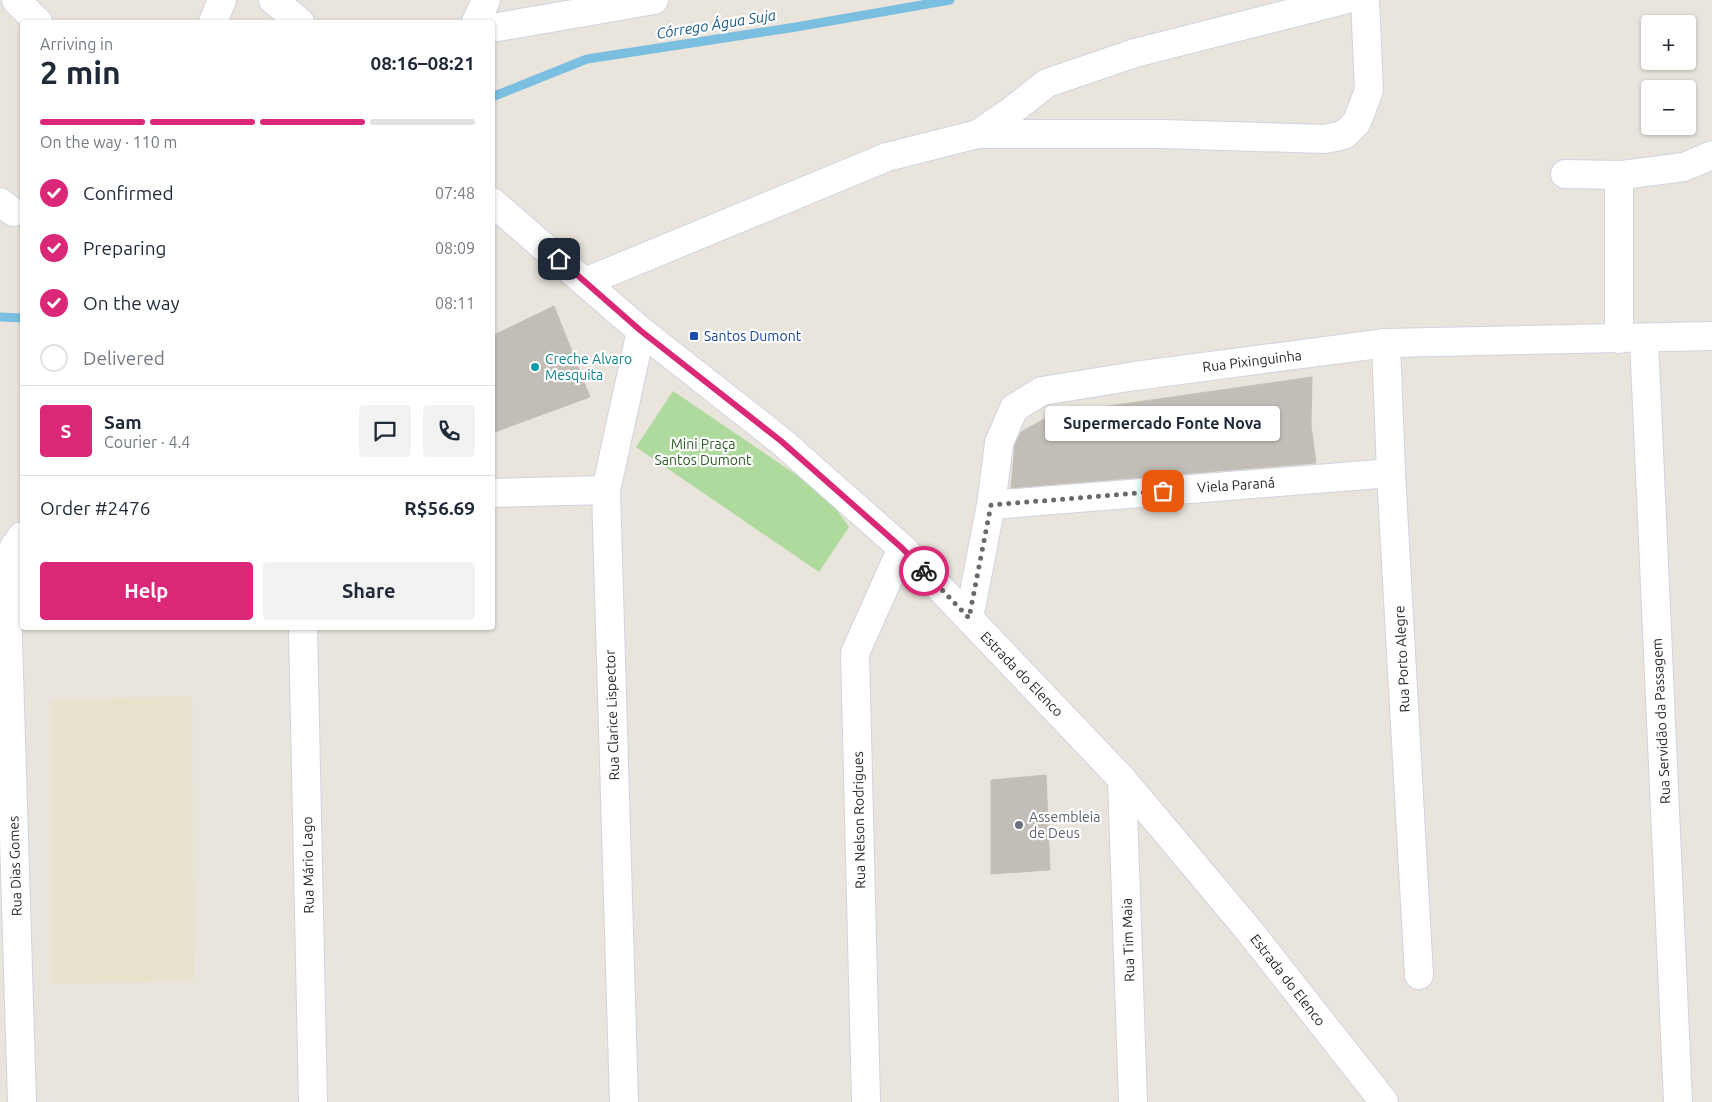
<!DOCTYPE html>
<meta charset="utf-8">
<style>
:root{--surface:#fff;--page:#f2f2f3;--text:#1f2937;--muted:#747a83;--line:#e0e1e3;--accent:#db2777}
body{margin:0;font-family:Ubuntu,sans-serif;background:var(--page);color:var(--text);height:100vh;display:flex;flex-direction:column;font-size:19px;white-space:nowrap}
*{box-sizing:border-box;margin:0}
p{font-size:16px;color:var(--muted)}
.icon{flex:none;width:28px;height:28px;fill:none;stroke:currentColor;stroke-width:2;stroke-linecap:round;stroke-linejoin:round}
.map{position:relative;flex:1;overflow:hidden}
.sheet{position:absolute;left:20px;top:20px;width:475px;height:610px;display:flex;flex-direction:column;background:var(--surface);border-radius:5px;box-shadow:0 1px 4px #0004}
.sheet>*{flex:none}
.buttons{position:absolute;left:1641px;top:15px;display:grid;gap:10px}
.buttons a{display:grid;place-items:center;width:55px;height:55px;border-radius:5px;background:var(--surface);box-shadow:0 1px 4px #0004;font-size:25px}
.pin{position:absolute;display:grid;place-items:center;width:42px;height:42px;color:#fff;margin:-21px;border-radius:10px;box-shadow:0 2px 8px #0006}
.courier{position:absolute;display:grid;place-items:center;width:50px;height:50px;margin:-25px;border:4px solid #db2777;border-radius:50%;background:#fff;color:#222;box-shadow:0 1px 6px #0007}
.bubble{position:absolute;height:35px;border-radius:5px;background:var(--surface);box-shadow:0 1px 4px #0004;font-size:16px;font-weight:600;line-height:35px;text-align:center}
.head em{font-style:normal;font-weight:600}
.head div{display:flex;flex-direction:column-reverse}
.head{display:flex;align-items:center;justify-content:space-between;height:85px;padding:0 20px}
h1{font-size:32px;font-weight:600;line-height:38px}
.bar{display:grid;grid-template-columns:repeat(4,1fr);gap:8px 5px;align-content:center;height:60px;padding:0 20px}
.bar i{height:6px;border-radius:4px;background:var(--line)}
.bar .current{background:var(--accent)}
.bar p{grid-column:span 4}
.line{display:flex;align-items:center;gap:12px;padding:0 20px;border-top:1px solid var(--line)}
.line div{flex:1}
.round{display:grid;place-items:center;flex:none;width:52px;height:52px;border-radius:5px;background:var(--page)}
ol{padding:0 20px;list-style:none}
li{display:flex;align-items:center;gap:15px;height:55px}
li p{margin-inline-start:auto}
li .icon{padding:5px;border-radius:50%;background:var(--accent);color:#fff;stroke-width:4}
li:last-child{color:var(--muted)}
li i{width:28px;height:28px;border:2px solid var(--line);border-radius:50%}
.cta{display:flex;gap:10px;margin-top:auto;padding:10px 20px}
.cta a{flex:1;height:58px;border-radius:5px;background:var(--accent);color:#fff;font-size:20px;font-weight:600;line-height:58px;text-align:center}
.cta a+a{background:var(--page);color:var(--text)}
.map>svg:first-child{display:block}
.education{fill:#e9e2cd}
.green{fill:#aeda9e}
.lines{fill:none;stroke-linecap:round;stroke-linejoin:round}
.stream{stroke:#7abee0;stroke-width:9}
.building{fill:#c2beb7;stroke:#c4c0b6}
.minor-casing{stroke:#d1d3e0;stroke-width:30}
.minor{stroke:#fff;stroke-width:28}
.done{stroke:#6c6a67;stroke-width:5;stroke-dasharray:0 9}
.route{stroke:#db2777;stroke-width:6}
.transit-dot{fill:#1a4fb4;stroke:#fff;stroke-width:2}
.culture-dot{fill:#0f9aa8;stroke:#fff;stroke-width:2}
.worship-dot{fill:#6b7280;stroke:#fff;stroke-width:2}
.labels{text-anchor:middle;dominant-baseline:central;stroke-width:4.5;stroke-linejoin:round;paint-order:stroke}
.transit-label{font-size:14px;fill:#164399;stroke:#fff;text-anchor:start}
.culture-label{font-size:14px;fill:#0d838f;stroke:#fff;text-anchor:start}
.street-label{font-size:14px;fill:#282828;stroke:#fff}
.park-label{font-size:14px;fill:#2a5c21;stroke:#fff}
.worship-label{font-size:14px;fill:#5b616d;stroke:#fff;text-anchor:start}
.water-label{font-size:15px;font-style:italic;fill:#1c5c89;stroke:#fff}
</style>
<div class="map">
<svg width="1712" height="1102" viewBox="0 0 1712 1102">
<rect width="100%" height="100%" fill="#e9e4dc"/>
<path class="education" d="M192,696l2,285 -142,3 -1,-284z"/>
<path class="green" d="M673,391l153,104 23,32 -30,45 -183,-125z"/>
<g class="lines">
<g class="stream">
<path d="M492,97l95,-38 209,-32 154,-27"/>
<path d="M0,317l22,1"/>
</g>
</g>
<g class="building">
<path d="M554,306l36,91 -98,36v-97z"/>
<path d="M1312,377l-1,48 5,38 -305,25 4,-43 6,-13 32,-18z"/>
<path d="M1046,775l4,95 -59,4v-94z"/>
</g>
<g class="lines">
<g class="minor-casing">
<g id="minor">
<path d="M16,0l22,22"/>
<path d="M273,0l27,22"/>
<path d="M213,22l9,-22"/>
<path d="M476,22l10,-22"/>
<path d="M492,28l162,-28"/>
<path d="M978,134h184l163,5 19,-4 13,-13 12,-32 -4,-90"/>
<path d="M1565,174l57,1 62,-8 28,-12"/>
<path d="M0,202l13,10"/>
<path d="M492,202l149,129 140,110 121,107 220,231 125,149 137,174"/>
<path d="M585,282l302,-125 91,-23 32,-22 37,-29 88,-30 209,-53"/>
<path d="M1619,339v-164"/>
<path d="M1644,339l34,763"/>
<path d="M1386,343l5,130 28,502"/>
<path d="M492,493l114,-3"/>
<path d="M991,505l400,-32"/>
<path d="M969,618l22,-113 8,-62 15,-35 28,-17 93,-15 251,-33 326,-7"/>
<path d="M303,628l10,474"/>
<path d="M1122,779l11,323"/>
<path d="M22,1102l-16,-528 8,-27 8,-11"/>
<path d="M624,1102l-18,-612 35,-159"/>
<path d="M866,1102l-11,-449 47,-105"/>
</g>
</g>
<use href="#minor" class="minor"/>
</g>
<g class="lines">
<path class="done" d="M924,571l45,47 22,-113 172,-14"/>
<path class="route" d="M559,259l82,72 140,110 121,107 22,23"/>
</g>
<rect class="transit-dot" x="689" y="331" width="10" height="10" rx="2.5"/>
<circle class="culture-dot" cx="535" cy="367" r="5"/>
<circle class="worship-dot" cx="1019" cy="825" r="5"/>
<g class="labels">
<g class="transit-label">
<text x="704" y="336">Santos Dumont</text>
</g>
<g class="culture-label">
<text x="545" y="359">Creche Alvaro<tspan x="545" dy="16">Mesquita</tspan></text>
</g>
<g class="street-label">
<text transform="translate(1252 361) rotate(-7)">Rua Pixinguinha</text>
<text transform="translate(1236 485) rotate(-4)">Viela Paraná</text>
<text transform="translate(1402 659) rotate(-93)">Rua Porto Alegre</text>
<text transform="translate(1022 674) rotate(46)">Estrada do Elenco</text>
<text transform="translate(612 715) rotate(-92)">Rua Clarice Lispector</text>
<text transform="translate(1661 721) rotate(-93)">Rua Servidão da Passagem</text>
<text transform="translate(859 820) rotate(-91)">Rua Nelson Rodrigues</text>
<text transform="translate(308 865) rotate(-91)">Rua Mário Lago</text>
<text transform="translate(15 866) rotate(-92)">Rua Dias Gomes</text>
<text transform="translate(1128 940) rotate(-92)">Rua Tim Maia</text>
<text transform="translate(1288 980) rotate(52)">Estrada do Elenco</text>
</g>
<g class="park-label">
<text x="703" y="444">Mini Praça<tspan x="703" dy="16">Santos Dumont</tspan></text>
</g>
<g class="worship-label">
<text x="1029" y="817">Assembleia<tspan x="1029" dy="16">de Deus</tspan></text>
</g>
<g class="water-label">
<text transform="translate(716 24) rotate(-9)">Córrego Água Suja</text>
</g>
</g>
</svg>
<div class="buttons">
<a>+</a>
<a>−</a>
</div>
<div class="pin" style="left:1163px;top:491px;background:#ea580c"><svg class="icon" aria-label="bag" viewBox="0 0 24 24"><path d="M5 8h14l-1 12H6zM9 8a3 3 0 0 1 6 0"/></svg></div>
<div class="pin" style="left:559px;top:259px;background:#1f2937"><svg class="icon" aria-label="home" viewBox="0 0 24 24"><path d="M3 11l9-7 9 7M6 9v11h12V9"/></svg></div>
<div class="courier" style="left:924px;top:571px"><svg class="icon" aria-label="bike" viewBox="0 0 24 24"><circle cx="6" cy="16" r="4"/><circle cx="18" cy="16" r="4"/><path d="M6 16l4-8h5l3 8M10 8l3 8H6M13 5h3"/></svg></div>
<div class="bubble" style="left:1045px;top:406px;width:235px">Supermercado Fonte Nova</div>
<section class="sheet">
<div class="head"><div><h1>2 min</h1><p>Arriving in</p></div><em>08:16–08:21</em></div>
<div class="bar"><i class="current"></i><i class="current"></i><i class="current"></i><i></i><p>On the way · 110 m</p></div>
<ol>
<li><svg class="icon" aria-label="check" viewBox="0 0 24 24"><path d="M5 12l5 5 9-10"/></svg>Confirmed<p>07:48</p></li>
<li><svg class="icon" aria-label="check" viewBox="0 0 24 24"><path d="M5 12l5 5 9-10"/></svg>Preparing<p>08:09</p></li>
<li><svg class="icon" aria-label="check" viewBox="0 0 24 24"><path d="M5 12l5 5 9-10"/></svg>On the way<p>08:11</p></li>
<li><i></i>Delivered</li>
</ol>
<div class="line" style="height:90px"><b class="round" style="background:var(--accent);color:#fff">S</b><div><b>Sam</b><p>Courier · 4.4</p></div><a class="round"><svg class="icon" aria-label="chat" viewBox="0 0 24 24"><path d="M4 5h16v11H9l-5 4z"/></svg></a><a class="round"><svg class="icon" aria-label="phone" viewBox="0 0 24 24"><path d="M5 4h4l2 5-3 2q2 4 5 5l2-3 5 2v4C11 20 4 13 5 4z"/></svg></a></div>
<div class="line" style="height:65px"><div>Order #2476</div><b>R$56.69</b></div>
<div class="cta"><a>Help</a><a>Share</a></div>
</section>
</div>
